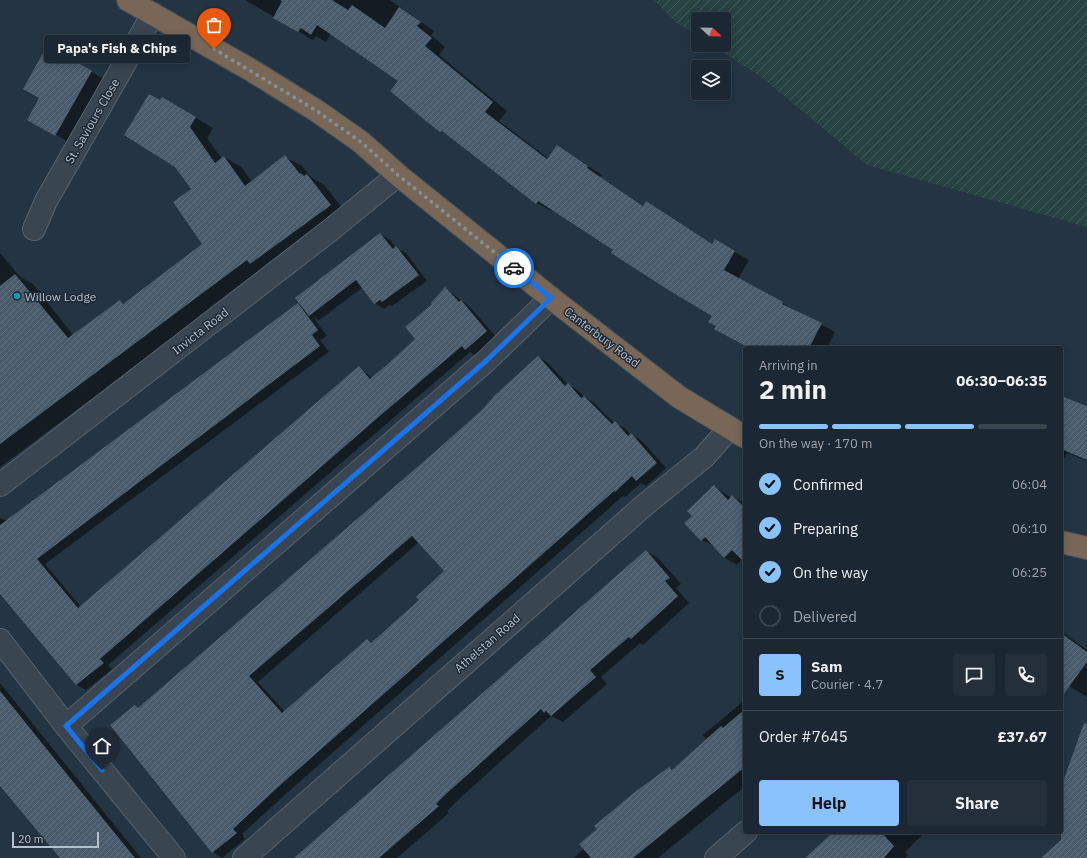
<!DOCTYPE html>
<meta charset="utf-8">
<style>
:root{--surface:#1b2732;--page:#242f3a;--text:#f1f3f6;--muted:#a0a5ac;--line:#39444d;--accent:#8ac2fd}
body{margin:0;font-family:"IBM Plex Sans",sans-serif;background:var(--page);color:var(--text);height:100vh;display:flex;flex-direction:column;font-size:15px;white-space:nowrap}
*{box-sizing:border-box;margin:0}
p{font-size:13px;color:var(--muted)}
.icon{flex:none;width:22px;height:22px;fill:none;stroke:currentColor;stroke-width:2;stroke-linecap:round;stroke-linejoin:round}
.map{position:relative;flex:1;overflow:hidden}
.panel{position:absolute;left:743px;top:346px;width:320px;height:488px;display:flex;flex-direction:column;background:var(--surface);border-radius:4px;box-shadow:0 2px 10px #0003,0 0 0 1px var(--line)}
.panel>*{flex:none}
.needle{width:26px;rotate:112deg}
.fabs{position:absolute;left:691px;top:12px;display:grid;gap:8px}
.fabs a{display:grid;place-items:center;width:40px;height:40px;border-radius:4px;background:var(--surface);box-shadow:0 2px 10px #0003,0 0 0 1px var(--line);font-size:20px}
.scale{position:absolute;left:12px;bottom:10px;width:87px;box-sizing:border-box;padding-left:4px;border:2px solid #b6c0cc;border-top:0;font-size:11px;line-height:14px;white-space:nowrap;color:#b6c0cc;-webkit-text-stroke:3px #1e2a37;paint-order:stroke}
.pin{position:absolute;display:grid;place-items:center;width:34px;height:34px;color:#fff;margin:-41px -17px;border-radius:50% 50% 50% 0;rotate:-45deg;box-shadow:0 0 4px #0007}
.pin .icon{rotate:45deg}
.courier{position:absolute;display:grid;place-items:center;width:40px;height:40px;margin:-20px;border:3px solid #1a73e8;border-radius:50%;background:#fff;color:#222;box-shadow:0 1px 5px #0007}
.bubble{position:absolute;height:28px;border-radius:4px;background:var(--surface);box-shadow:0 2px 10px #0003,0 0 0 1px var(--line);font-size:13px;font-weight:700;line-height:28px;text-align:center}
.summary em{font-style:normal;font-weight:700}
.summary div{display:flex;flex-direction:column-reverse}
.summary{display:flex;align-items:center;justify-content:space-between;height:68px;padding:0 16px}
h1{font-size:26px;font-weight:700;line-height:30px}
.bar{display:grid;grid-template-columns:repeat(4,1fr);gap:6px 4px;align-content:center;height:48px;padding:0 16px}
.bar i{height:5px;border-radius:3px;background:var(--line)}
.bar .active{background:var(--accent)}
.bar p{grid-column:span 4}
.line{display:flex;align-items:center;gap:10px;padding:0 16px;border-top:1px solid var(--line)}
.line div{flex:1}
.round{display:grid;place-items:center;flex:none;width:42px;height:42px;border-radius:4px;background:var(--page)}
ol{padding:0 16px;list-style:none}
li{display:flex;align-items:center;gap:12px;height:44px}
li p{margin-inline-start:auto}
li .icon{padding:4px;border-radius:50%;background:var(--accent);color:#111;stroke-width:4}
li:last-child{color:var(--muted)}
li i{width:22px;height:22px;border:2px solid var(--line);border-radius:50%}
.primary-button{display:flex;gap:8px;margin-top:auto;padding:8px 16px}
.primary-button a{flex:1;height:46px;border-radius:4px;background:var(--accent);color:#111;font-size:16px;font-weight:700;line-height:46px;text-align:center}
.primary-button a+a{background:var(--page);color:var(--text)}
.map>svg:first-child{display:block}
.garden{fill:url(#garden-furrows)}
.shadow{fill:#0007;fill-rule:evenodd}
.building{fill:url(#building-hatch);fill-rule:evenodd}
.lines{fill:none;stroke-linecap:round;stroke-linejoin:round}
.minor-casing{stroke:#57636f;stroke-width:24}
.highway-casing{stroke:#44505c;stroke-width:24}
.minor{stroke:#394551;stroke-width:22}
.highway{stroke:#786756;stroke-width:22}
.done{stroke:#838f9c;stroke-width:4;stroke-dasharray:0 7.2}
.route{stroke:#1a73e8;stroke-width:5}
.culture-dot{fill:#0f9aa8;stroke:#1e2a37;stroke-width:1.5}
.labels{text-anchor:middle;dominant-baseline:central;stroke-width:3;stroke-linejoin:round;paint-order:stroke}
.street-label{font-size:12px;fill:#b6c0cc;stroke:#1e2a37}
.poi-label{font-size:12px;fill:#b6c0cc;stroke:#1e2a37;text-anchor:start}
</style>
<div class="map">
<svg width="1087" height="858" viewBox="0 0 1087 858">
<defs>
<pattern id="garden-furrows" width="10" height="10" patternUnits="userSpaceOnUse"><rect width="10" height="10" fill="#274243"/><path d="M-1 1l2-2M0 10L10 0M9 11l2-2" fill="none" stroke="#445c5d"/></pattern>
<pattern id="building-hatch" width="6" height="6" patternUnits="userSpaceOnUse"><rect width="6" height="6" fill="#4a5b6b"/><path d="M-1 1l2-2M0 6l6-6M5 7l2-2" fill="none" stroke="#62717f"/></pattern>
</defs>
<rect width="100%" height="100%" fill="#243442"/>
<path class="garden" d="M654,0h433v227l-220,-62 -107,-89 -49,-31h13v-26h-26v17l-22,-14z"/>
<g class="shadow">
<path d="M245,0h85l3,2 1,-2h56l44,31 -3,4 14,12 -6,8 68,56 -8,10 50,38 8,-13 45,29 -2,2 44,29 72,41 -1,-6 34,19 -11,19 97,53 -7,14 5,2h-83l-32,-22 -5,-11 -161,-105 -1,1 -14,-8 -82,-63 -14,-9 -41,-51 -69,-47 -5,9 -10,-6 -3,4z"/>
<path d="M65,57l41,23 -36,63 -41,-24z"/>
<path d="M163,98l50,30 -6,10 15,21 2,-2 17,10 11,15 33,-25 17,9 9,11 13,8 24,30 -85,56 -263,196v-214l20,24 13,7 40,51 47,-34 4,3 80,-60 -12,-55 -32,-88z"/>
<path d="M380,234l10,6 6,8 10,5 21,28 -35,25 -3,-1 -5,4 -9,-6 -12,-16 -44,33 -6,-3 14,19 -7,4 9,12 -284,212 36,43 278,-240 13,11 45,-39 17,-34 11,-17 25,19 26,30 -21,18 -5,-3 -78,67 -284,246 4,4 -26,21 -9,-5 -77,-93v-74l8,3 290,-217 5,3z"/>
<path d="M538,357l10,6 20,22 10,5 6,7 9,5 21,21 11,5 6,7 10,5 25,28 -20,18 -5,-3 -16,14 -2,-1 -336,297 -45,41 3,5 -23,19 -9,-6 -101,-127 27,-16 345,-299zM419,542l27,29 -26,30 -47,42 -5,-3 -83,72 -27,-30z"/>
<path d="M1061,397l26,9v55l-20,-8 -6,11z"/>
<path d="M714,486l17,12 2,-2 12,8v58l-3,-3 -5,6 -12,-7 -11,-12 -12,-6 -9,-24z"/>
<path d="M646,551l12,7 23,26 -5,4 13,15 -46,42 -3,-2 -39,34 6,7 -44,38 -12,-6 -93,84 -11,11 2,2 -52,45h-102z"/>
<path d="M1061,631l26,19v47l-26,-16z"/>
<path d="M0,683l141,175h-81l-60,-74z"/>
<path d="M745,700v86l-87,72h-84l95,-90 4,2 34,-30 -4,-5z"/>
<path d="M833,832h92l-20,20 3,3 -2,3h-101z"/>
</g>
<g class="building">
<path d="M280,0h52l16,10 4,-5 33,23 14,-21 22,15 -4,4 15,12 -7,8 68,56 -8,10 62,47 10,-14 31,21 -1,2 56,38 3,-5 66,43 3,-5 20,12 -11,19 59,32 -1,2 40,19 -13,25h-60l-35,-19 2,-3 -8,-4 4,-6 -42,-25 -59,-38 2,-3 -75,-49 -2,3 -94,-73 -2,1 -14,-11 -36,-30 8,-10 -81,-56 -6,10 -10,-7 -3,4 -25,-14 9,-17z"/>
<path d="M43,53l17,9 5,-7 27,16 -37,65 -28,-16 12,-22 -16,-9z"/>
<path d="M149,94l11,6 2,-3 34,20 -6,10 25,36 9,-7 21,30 40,-31 15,19 1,-1 3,3 3,-2 24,31 -81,59 -3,-4 -247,184v-158l15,-12 53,64 52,-38 3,4 79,-60 -29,-42 18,-13 -16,-22 -51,-32z"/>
<path d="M380,233l13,16 3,-3 23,29 -37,27 -2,-2 -6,4 -18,-24 -47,36 -14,-18z"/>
<path d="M445,287l14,15 2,-2 26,31 -22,19 -3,-4 -80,68 -282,245 4,4 -28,22 -76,-91v-69l298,-222 20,27 -6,5 8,11 -283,213 41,49 281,-242 11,13 20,-17 25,-23 -10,-12 27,-23 -1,-1z"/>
<path d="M538,356l27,30 3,-3 13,15 3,-2 28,28 3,-3 13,15 3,-3 26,30 -21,18 -4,-5 -17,16 -1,-1 -337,297 -44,41 4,4 -25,20 -102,-128 25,-20 3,3 299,-258 46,-41 12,-14zM412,536l32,35 -28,26 3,3 -48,43 -4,-4 -85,74 -33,-37z"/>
<path d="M1061,396l26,10v54l-26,-11z"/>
<path d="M714,485l14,15 4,-5 13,13v55l-13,-13 -8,8 -19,-21 -4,4 -17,-18 8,-7 -5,-5z"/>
<path d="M646,550l24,28 -5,3 13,15 -47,43 -2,-2 -39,33 6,7 -45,39 -5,-5 -2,2 -3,-4 -95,85 -10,10 3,2 -60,52h-85z"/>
<path d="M1061,633l26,19v10l-26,36z"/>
<path d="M0,691l66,82 69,85h-75l-60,-72z"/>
<path d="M745,709v58l-112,91h-42l-12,-14 18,-15 -3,-3 41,-34 34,-25 3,3 49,-44 2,2z"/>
<path d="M1084,723l3,1v134h-46l20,-18v-53z"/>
<path d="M833,832h48l13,14 -10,12h-79z"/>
</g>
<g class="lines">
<g class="minor-casing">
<g id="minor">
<path d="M34,229l12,-28 107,-187"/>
<path d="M0,485l328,-253 70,-57"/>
<path d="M0,640l66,86 108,132"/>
<path d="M66,726l420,-365 65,-63"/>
<path d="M244,858l403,-355 57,-46 26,-29"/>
<path d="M716,858l30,-26"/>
</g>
</g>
<g class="highway-casing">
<g id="highway">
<path d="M128,0l123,70 66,41 44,31 37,33 153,123 128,99 66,40"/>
<path d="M1061,542l26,6"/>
</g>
</g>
<use href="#minor" class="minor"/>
<use href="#highway" class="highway"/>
</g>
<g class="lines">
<path class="done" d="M214,49l103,62 44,31 37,33 116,93"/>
<path class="route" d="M102,770l-36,-44 420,-365 65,-63 -37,-30"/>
</g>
<circle class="culture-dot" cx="17" cy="296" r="4"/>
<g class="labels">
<g class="street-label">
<text transform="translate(92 121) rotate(-60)">St. Saviours Close</text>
<text transform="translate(200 331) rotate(-38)">Invicta Road</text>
<text transform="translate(602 337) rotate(37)">Canterbury Road</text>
<text transform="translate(487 643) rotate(-41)">Athelstan Road</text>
</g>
<g class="poi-label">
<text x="25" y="296">Willow Lodge</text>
</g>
</g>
</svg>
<div class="fabs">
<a><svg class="needle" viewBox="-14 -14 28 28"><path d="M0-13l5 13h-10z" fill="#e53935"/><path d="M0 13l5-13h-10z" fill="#a0a5ac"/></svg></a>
<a><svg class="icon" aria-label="layers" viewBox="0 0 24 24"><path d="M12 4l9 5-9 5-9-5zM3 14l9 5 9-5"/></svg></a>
</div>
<div class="scale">20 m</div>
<div class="pin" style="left:214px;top:49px;background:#ea580c"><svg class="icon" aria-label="bag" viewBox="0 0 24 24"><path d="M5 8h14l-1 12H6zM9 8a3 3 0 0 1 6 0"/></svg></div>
<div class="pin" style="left:102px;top:770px;background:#1f2937"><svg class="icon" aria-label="home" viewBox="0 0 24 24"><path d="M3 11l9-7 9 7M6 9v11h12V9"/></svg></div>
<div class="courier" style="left:514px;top:268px"><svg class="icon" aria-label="car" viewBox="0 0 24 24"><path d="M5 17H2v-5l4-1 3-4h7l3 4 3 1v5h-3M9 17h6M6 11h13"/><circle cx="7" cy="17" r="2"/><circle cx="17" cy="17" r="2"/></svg></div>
<div class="bubble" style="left:44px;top:35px;width:146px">Papa's Fish &amp; Chips</div>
<section class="panel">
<div class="summary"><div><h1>2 min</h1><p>Arriving in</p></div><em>06:30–06:35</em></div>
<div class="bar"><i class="active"></i><i class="active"></i><i class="active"></i><i></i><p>On the way · 170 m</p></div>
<ol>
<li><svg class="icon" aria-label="check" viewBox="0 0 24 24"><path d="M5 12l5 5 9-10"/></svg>Confirmed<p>06:04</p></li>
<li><svg class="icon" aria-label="check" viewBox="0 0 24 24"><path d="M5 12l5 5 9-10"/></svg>Preparing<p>06:10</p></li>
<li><svg class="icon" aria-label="check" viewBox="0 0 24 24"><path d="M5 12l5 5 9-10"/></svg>On the way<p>06:25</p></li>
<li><i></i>Delivered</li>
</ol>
<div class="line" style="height:72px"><b class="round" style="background:var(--accent);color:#111">S</b><div><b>Sam</b><p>Courier · 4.7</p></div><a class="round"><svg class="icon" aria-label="chat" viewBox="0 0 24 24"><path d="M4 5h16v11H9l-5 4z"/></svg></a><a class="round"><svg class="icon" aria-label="phone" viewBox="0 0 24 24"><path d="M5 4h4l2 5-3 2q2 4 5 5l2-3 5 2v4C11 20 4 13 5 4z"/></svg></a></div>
<div class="line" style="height:52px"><div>Order #7645</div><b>£37.67</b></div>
<div class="primary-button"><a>Help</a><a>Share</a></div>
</section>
</div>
